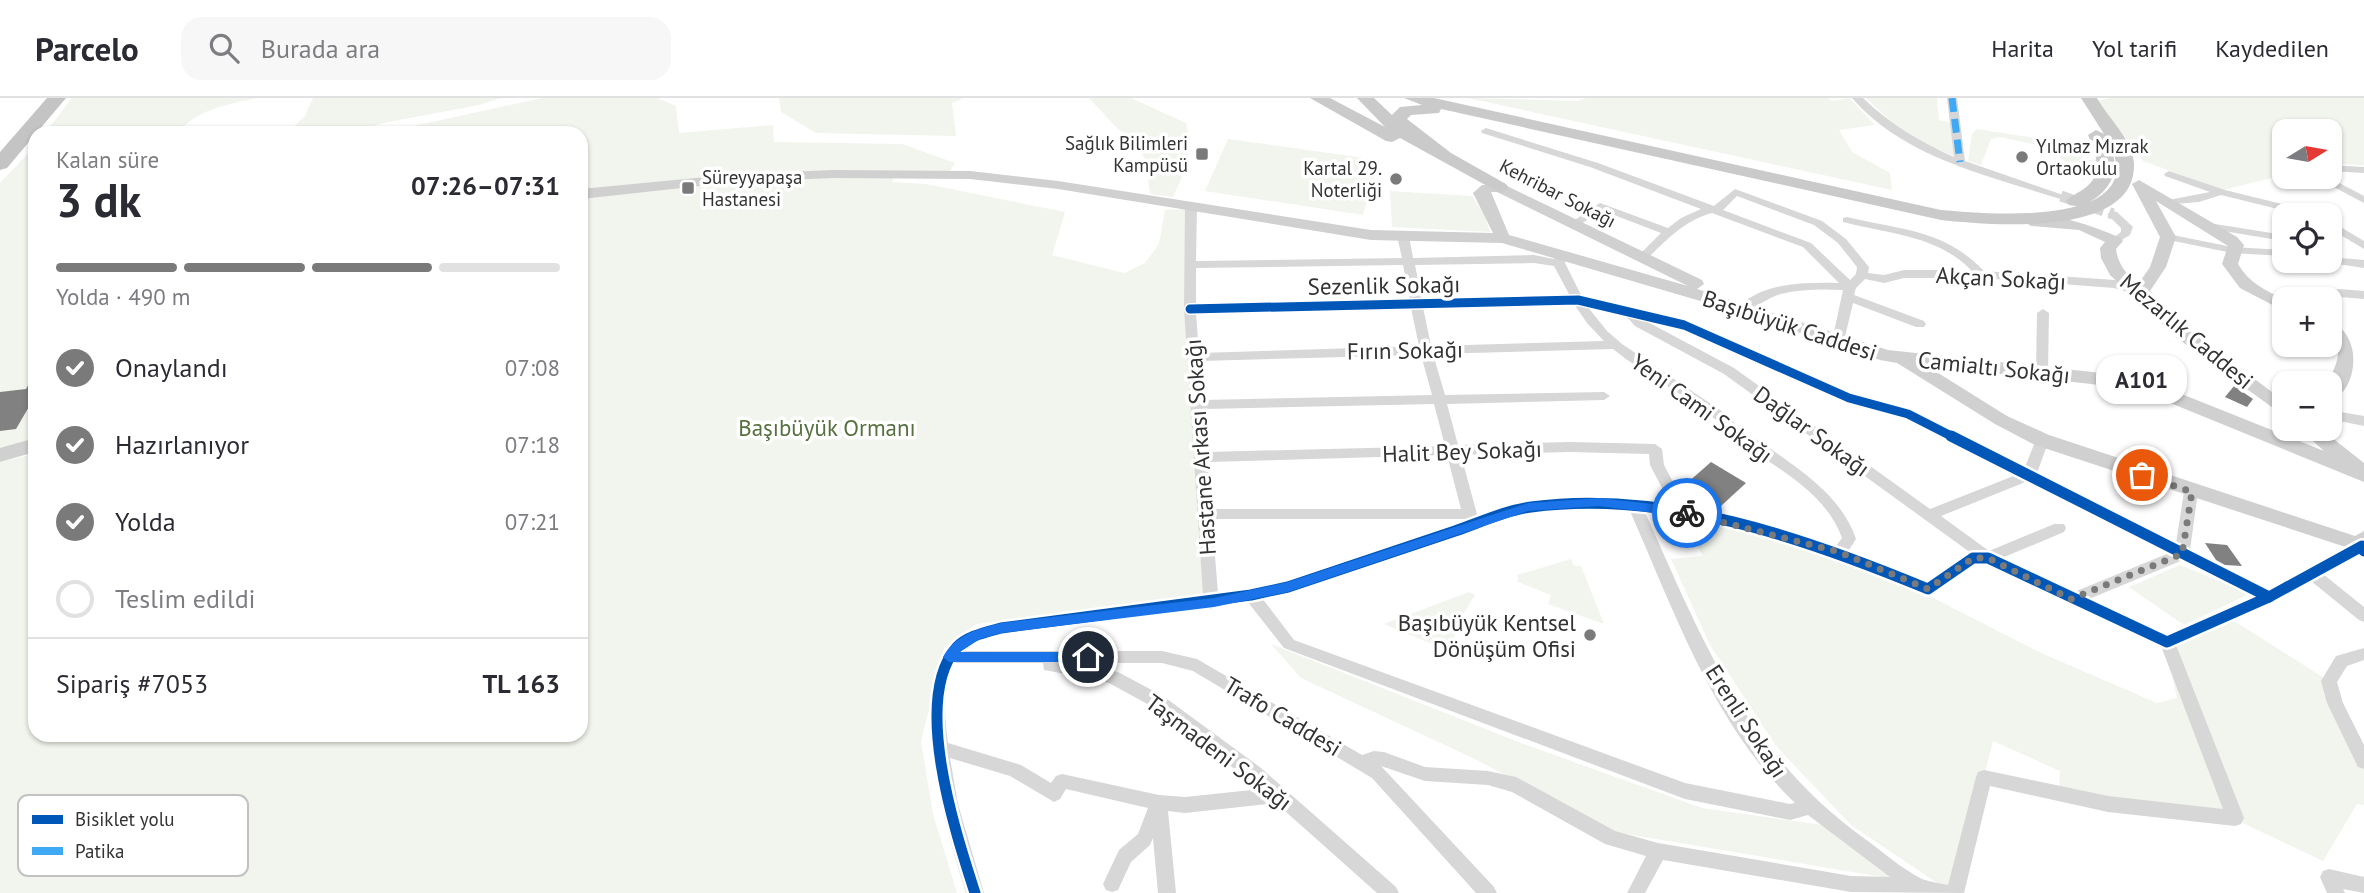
<!DOCTYPE html>
<html lang="tr">
<meta charset="utf-8">
<style>
:root{--surface:#fff;--page:#f7f7f7;--text:#2b2b33;--muted:#7c7c81;--line:#e1e1e2;--accent:#7a7a7a}
body{margin:0;font-family:"PT Sans",sans-serif;background:var(--page);color:var(--text);height:100vh;display:flex;flex-direction:column;font-size:26px;white-space:nowrap}
*{box-sizing:border-box;margin:0}
p{font-size:23px;color:var(--muted)}
.icon{flex:none;width:38px;height:38px;fill:none;stroke:currentColor;stroke-width:2;stroke-linecap:round;stroke-linejoin:round}
.map{position:relative;flex:1;overflow:hidden}
.panel{position:absolute;left:28px;top:28px;width:560px;height:616px;display:flex;flex-direction:column;background:var(--surface);border-radius:21px;box-shadow:0 2px 5px #0004}
.panel>*{flex:none}
.needle{width:46px;rotate:79deg}
.tools{position:absolute;left:2272px;top:21px;display:grid;gap:14px}
.tools a{display:grid;place-items:center;width:70px;height:70px;border-radius:14px;background:var(--surface);box-shadow:0 2px 5px #0004;font-size:35px}
.pin{position:absolute;display:grid;place-items:center;width:60px;height:60px;color:#fff;margin:-30px;border:4px solid #fff;border-radius:50%;box-shadow:0 2px 7px #0007}
.courier{position:absolute;display:grid;place-items:center;width:70px;height:70px;margin:-35px;border:5px solid #1a73e8;border-radius:50%;background:#fff;color:#222;box-shadow:0 2px 9px #0007}
.bubble{position:absolute;height:49px;border-radius:21px;background:var(--surface);box-shadow:0 2px 5px #0004;font-size:23px;font-weight:700;line-height:49px;text-align:center}
.head em{font-style:normal;font-weight:700}
.head div{display:flex;flex-direction:column-reverse}
.head{display:flex;align-items:center;justify-content:space-between;height:119px;padding:0 28px}
h1{font-size:46px;font-weight:700;line-height:52px}
.bar{display:grid;grid-template-columns:repeat(4,1fr);gap:10px 7px;align-content:center;height:84px;padding:0 28px}
.bar i{height:9px;border-radius:5px;background:var(--line)}
.bar .on{background:var(--accent)}
.bar p{grid-column:span 4}
.line{display:flex;align-items:center;gap:18px;padding:0 28px;border-top:2px solid var(--line)}
.line div{flex:1}
ol{padding:0 28px;list-style:none}
li{display:flex;align-items:center;gap:21px;height:77px}
li p{margin-inline-start:auto}
li .icon{padding:7px;border-radius:50%;background:var(--accent);color:#fff;stroke-width:4}
li:last-child{color:var(--muted)}
li i{width:38px;height:38px;border:4px solid var(--line);border-radius:50%}
header{display:flex;align-items:center;gap:42px;box-sizing:border-box;height:98px;padding:0 35px;background:var(--surface);border-bottom:2px solid var(--line)}
header strong{font-size:33px}
nav{display:flex;gap:38px;margin-inline-start:auto;font-size:24px}
.search{width:490px;height:63px;background:var(--page);display:flex;align-items:center;gap:18px;box-sizing:border-box;padding:0 24px;border-radius:21px;color:var(--muted);font-size:26px}
.map>svg:first-child{display:block}
.green{fill:#f1f5ed}
.building{fill:#818181}
.lines{fill:none;stroke-linecap:round;stroke-linejoin:round}
.street-tunnel{stroke:#d6d6d6;stroke-width:11;stroke-dasharray:11 6;stroke-linecap:butt}
.street{fill:#d7d7d7;fill-rule:evenodd}
.secondary{fill:#d0d0d0;fill-rule:evenodd}
.primary{fill:#cacaca;fill-rule:evenodd}
.highway{fill:#c4c4c4;fill-rule:evenodd}
.quiet{stroke:#3fa9f5;stroke-width:7;stroke-dasharray:14 7;stroke-linecap:butt}
.cycleway-far1-casing{stroke:#fff;stroke-width:12}
.cycleway-casing{stroke:#fff;stroke-width:16}
.cycleway-far1{stroke:#0057b8;stroke-width:9}
.cycleway{stroke:#0057b8;stroke-width:11}
.route{fill:#1a73e8}
.done{stroke:#7a7a7a;stroke-width:7;stroke-dasharray:0 12.6}
.poi-dot{fill:#7a7a7a;stroke:#fff;stroke-width:2.5}
.labels{text-anchor:middle;dominant-baseline:central;stroke-width:7;stroke-linejoin:round;paint-order:stroke}
.far-poi-label{font-size:19px;fill:#333;stroke:#fff;text-anchor:end}
.far-street-label{font-size:19px;fill:#333;stroke:#fff}
.street-label{font-size:23px;fill:#333;stroke:#fff}
.park-label{font-size:23px;fill:#56703f;stroke:#fff}
.poi-label{font-size:23px;fill:#333;stroke:#fff;text-anchor:end}
.key{fill:#fff;stroke:#c2c2c2;stroke-width:2}
.key-label{font-size:19px;fill:#333}
</style>
<header>
<strong>Parcelo</strong>
<div class="search"><svg class="icon" aria-label="search" viewBox="0 0 24 24"><circle cx="10" cy="10" r="6"/><path d="M15 15l6 6"/></svg>Burada ara</div>
<nav><a>Harita</a><a>Yol tarifi</a><a>Kaydedilen</a></nav>
</header>
<div class="map">
<svg width="2364" height="795" viewBox="0 0 2364 795">
<rect width="100%" height="100%" fill="#fff"/>
<g class="green">
<path d="M72,0h185c-27,6 -62,11 -78,35h-134z"/>
<path d="M313,0h188l-22,7 -96,18 -30,10h-66l18,-17z"/>
<path d="M542,0h115l19,8 3,27 94,-8 1,17 128,2 53,19 -5,8h-54l-4,11 34,2 139,28 -13,43 72,18 21,-10 14,-19 6,-34 22,-1 19,391 -230,24 -32,24 -23,94 12,72 24,79h-957v-431l35,-8v281h546v-602h-200z"/>
<path d="M779,0h185l-12,5 4,33 -140,-3 -35,-21z"/>
<path d="M1089,0h42l55,25c8,28 -1,49 -13,74l-23,-3 -4,-31 -8,-21 -20,-13z"/>
<path d="M1468,0l110,3 8,-3h243l3,3 17,-3 26,27 -36,5 13,22 38,21 2,17z"/>
<path d="M1866,0h71l2,22 15,3 2,34 -48,-20z"/>
<path d="M2110,0h254v67l-35,-1v-33h-45v44l-61,15 -80,-29 -46,-60z"/>
<path d="M1977,31l78,12 34,19 9,-1 -1,12 -14,9 -32,-32 -51,-11 -9,2 -10,26 -13,-4 4,-27z"/>
<path d="M1228,41l151,21 -16,55 -158,-24z"/>
<path d="M35,48v296l-35,10v-269z"/>
<path d="M1390,93l82,5 12,18 6,18 -98,-5z"/>
<path d="M1688,416l157,46 63,25 133,68 116,50 20,-5 -11,-50 68,-27 95,60 35,73v51l-7,-1 -34,57 -99,-47 -165,-25 1,-18 -67,-30 -38,152h-3l-101,-68 -75,-79 -66,-101 -39,-86 32,-3 -21,-37z"/>
<path d="M1571,461l3,7h7l23,58 -56,-20 3,-9 -33,-13 -1,-7z"/>
<path d="M2180,467l66,27 -1,4 -61,29 -55,-38z"/>
<path d="M1469,494l6,3 -13,21 -13,35 -65,-27z"/>
<path d="M1271,546l250,99 181,65 121,17 77,55 -286,-48 -139,-73 -174,-81z"/>
</g>
<g class="building">
<path d="M35,276v30l-5,1 -14,24 -16,2v-39l26,-3z"/>
<path d="M2234,288l19,13 -6,8 -22,-10z"/>
<path d="M1711,364l35,21 -25,23 -35,-22z"/>
<path d="M2205,445l22,2 15,21 -17,-1 -9,-5z"/>
</g>
<g class="lines">
<path class="street-tunnel" d="M2061,98l52,18"/>
<g class="street">
<path d="M1852,0h11c27,26 57,44 91,59l-7,-59h10l8,63 101,35 -5,3 -4,-1c-71,-23 -154,-41 -205,-100z"/>
<path d="M1486,30l112,35 116,43 21,-17 87,32 24,18 23,28 -1,6 16,2 20,-5h67c-34,-35 -83,-36 -128,-48v-4l4,-1c53,13 97,12 137,54l131,9 27,8 2,3 -6,4 -24,-7 -133,-10h-77l-20,5 -19,-4 -9,9 -2,7 70,26 2,3 -2,3h-8l-63,-24 -9,38 -6,4 -6,-4 11,-51c-20,-1 -42,-1 -62,4 -13,3 -30,18 -41,17l-2,-3c23,-26 69,-26 101,-25l-36,-36 -91,-34c-27,7 -47,28 -66,47h-8v-4l23,-23 -60,-23 -24,17h-8l-2,-2 33,-22 68,25 13,-10 20,-9 -111,-42 -108,-34 -1,-2zM1737,98l77,29 24,18 19,24 -1,7 -6,6 -39,-37 -88,-33z"/>
<path d="M2329,67l35,2v6l-35,-2z"/>
<path d="M2169,73l56,19 93,23 2,2h-18l-81,-20 -22,7 -36,3v-4l47,-9 -45,-16 -1,-2z"/>
<path d="M2315,79h13l36,19v7z"/>
<path d="M1191,106l6,3 -1,54 206,-3 -5,-22 6,-3 6,3 4,22 121,-3 20,4 3,-8h8v12l17,34 106,25 165,73 60,16 112,56 12,-30h10l2,3 -12,33 139,70 8,-51 7,-5 5,1 2,4 -8,58 79,40 88,-48 7,-1v16l-5,-2 -36,19 41,33v15l-5,-2 -48,-39 -37,20 -98,44 68,173 -3,6 -6,2 -127,-14 -118,-26 -26,107 -113,-1 -188,-32 -18,33h-18l19,-37 -41,-12 -93,-52 -24,-7 -63,-4 -44,-15 113,121 3,6h-21l-104,-115 -179,-107 -31,-8h-87l43,9 45,24 98,72 135,119 3,6h-22l-101,-90 -91,10 -17,-2 8,82h-18l-5,-55 -3,7 -19,17 -13,28 -6,2 -6,-2 -3,-6 16,-34 19,-16 10,-26 -82,-19 -6,10 -6,3 -44,-26 -60,-18 8,46 26,89h-18c-19,-61 -63,-201 -14,-251 24,-24 101,-27 134,-31 39,-5 78,-11 117,-16l-19,-286 1,-102zM1534,165l20,3 16,30 -148,4 -7,-35zM1403,167l7,35 -214,5v-37zM1574,206l13,19 17,18 -173,5 -8,-39zM1587,208l38,9 10,11 89,48 247,179 -44,29 -78,-32 7,-11c-14,-42 -53,-67 -88,-92 -16,-10 -30,-19 -42,-33l-104,-70 -15,-13zM1411,210l8,38 -220,7 -3,-40zM1642,221l38,9 164,73 60,16 112,58 -86,34 -196,-141zM1613,251c32,26 70,44 102,70 5,5 9,11 14,15 39,30 96,55 113,104l-6,8 -150,-39 -22,-42 -2,-16 -7,-5 -85,-2 -112,3 -11,-41 157,-4 6,-4 -6,-4 -159,3 -12,-41zM1421,257l11,40 -229,5 -3,-39zM1434,306l11,42 -238,6 -3,-43zM1570,354l79,2 1,11 21,40 -72,-8 -71,5 -50,16 -17,-63zM1447,357l14,54h-250l-3,-47zM2028,383l141,72 -95,39 -72,-34 62,-26 2,-4 -2,-4h-10l-65,27 -48,-35zM1599,409l31,4c44,100 84,215 165,292l-5,1 -105,-21 -391,-143 -32,-42 31,-7 236,-79zM1645,414l36,4 154,41 93,38 48,-31h10l175,82 62,163 -115,-13 -124,-26 -6,2 -2,5 -28,108c-8,-2 -18,-3 -26,-6 -20,-10 -39,-27 -57,-40 -119,-86 -162,-197 -220,-327zM1212,421h252l1,4 -177,58 -70,12zM2183,462l72,37 -88,38 -78,-36zM1247,503l37,47 401,151 105,21 18,-5 82,62 -39,-1 -193,-33 -43,-12 -99,-54 -28,-6 -63,-4 -41,-15 -10,-1 -12,4 -165,-96 -35,-8h-198l14,-9 23,-8 205,-27 5,2 6,-4zM955,565h88l1,7 6,1 59,12 42,23 110,83 -76,8 -26,-2 -97,-21 -6,2 -5,7 -30,-18 -73,-22c-3,-23 -7,-59 7,-80z"/>
<path d="M2113,113l4,1 16,15 -3,8 -15,9 -6,-3 12,-9v-4l-14,-14z"/>
<path d="M2329,122l35,21v8l-35,-21z"/>
<path d="M2215,126l69,11v6l-73,-12v-4z"/>
<path d="M2168,136l64,13 52,3v6l-52,-3 -68,-14 -2,-2z"/>
<path d="M2329,159l35,3v8l-39,-6 -1,-1h5z"/>
<path d="M2339,191l25,2v8l-25,-2 -41,2 6,-4z"/>
<path d="M2043,211l6,4 -1,58 -6,4 -6,-4 1,-58z"/>
<path d="M2329,312l35,6v10l-35,-7z"/>
<path d="M2364,550v12l-17,6 -10,16 6,21 21,42v24l-6,-2 -31,-64 -6,-22 15,-25z"/>
<path d="M2329,771l35,8v16l-21,-4 2,4h-18l-7,-16 3,-6z"/>
</g>
<g class="secondary">
<path d="M833,72l137,1 88,10 313,49 122,3 -20,-40 9,-8h23l197,95 2,4 -7,5 191,61 251,27 185,74 -24,-22h21l43,34v19l-228,-93 -209,-23 80,50 42,19 306,101 9,-5v22l-329,-108 -40,-21 -98,-61 -17,-3 -142,-48 -236,-69 -131,-3 -313,-51 -88,-10 -137,-1 -96,4 -156,17v-10l156,-15zM1491,94h6l191,94 -179,-51z"/>
<path d="M2139,82l98,57 7,8 -6,19c10,18 28,27 46,35v12l-44,-23 -18,-24 6,-18 -72,-45 20,36 -10,30 -16,24 39,39 95,71v15l-107,-78 -67,-63 -9,-17 -1,-10 5,-6 -26,-12 -48,-4 -8,-5c17,-16 78,8 98,17l2,3 -7,8c2,15 10,26 23,34l11,-16 10,-30 -28,-53z"/>
<path d="M2329,224c35,10 30,71 0,79 0,-5 -1,-13 0,-18 4,-17 18,-30 0,-47z"/>
<path d="M35,340v14l-35,10v-14z"/>
</g>
<path class="primary" d="M1310,0h20l55,29 -28,-29h17l18,17 8,-8 22,-2 -18,-7h30l507,112c47,4 221,20 164,-75 4,10 10,21 10,32 -1,20 -26,43 -46,38l-3,-4c5,-6 13,-8 19,-13 19,-14 11,-35 3,-53l8,-5 8,4 -23,-36h16c11,20 36,42 37,66 2,75 -146,61 -193,56l-500,-111 -2,4 -28,2 -4,4 44,34 55,31 3,4 -9,5 -100,-55 -8,4 -6,-1z"/>
<path class="highway" d="M47,0h19l-59,70 -7,2v-18z"/>
<path class="quiet" d="M1952,0l8,64"/>
<g class="cycleway-far1-casing">
<path id="cycleway-far1" d="M1190,211l388,-9 106,25 165,73 59,16 47,24"/>
</g>
<g class="cycleway-casing">
<g id="cycleway">
<path d="M1951,338l318,161"/>
<path d="M975,795c-19,-59 -64,-194 -18,-246 10,-11 30,-15 44,-19l250,-33 37,-8c56,-19 111,-37 167,-56 24,-8 51,-21 76,-24 135,-18 274,31 397,82l45,-31h15l179,84 102,-45 93,-51 2,5"/>
</g>
</g>
<use href="#cycleway-far1" class="cycleway-far1"/>
<use href="#cycleway" class="cycleway"/>
</g>
<path class="route" d="M1599,400l88,10 5,5 -5,4 -88,-11 -71,5 -240,81 -74,15 -213,26 -21,6 -20,13h128l7,5 -7,5h-139l-6,-5c12,-22 35,-28 58,-34l213,-25 74,-16 240,-79z"/>
<g class="lines">
<path class="done" d="M1687,415l152,39 89,37 45,-31h15l83,41 111,-45 10,-62 -50,-17"/>
</g>
<g class="poi-dot">
<rect x="1195" y="49" width="14" height="14" rx="3.5"/>
<circle cx="2022" cy="59" r="7"/>
<circle cx="1396" cy="81" r="7"/>
<rect x="681" y="83" width="14" height="14" rx="3.5"/>
<circle cx="1590" cy="537" r="7"/>
</g>
<g class="labels">
<g class="far-poi-label">
<text x="1188" y="45">Sağlık Bilimleri<tspan x="1188" dy="22">Kampüsü</tspan></text>
<text x="2036" y="48" text-anchor="start">Yılmaz Mızrak<tspan x="2036" dy="22">Ortaokulu</tspan></text>
<text x="1382" y="70">Kartal 29.<tspan x="1382" dy="22">Noterliği</tspan></text>
<text x="702" y="79" text-anchor="start">Süreyyapaşa<tspan x="702" dy="22">Hastanesi</tspan></text>
</g>
<g class="far-street-label">
<text transform="translate(1558 95) rotate(27)">Kehribar Sokağı</text>
</g>
<g class="street-label">
<text transform="translate(2001 180) rotate(3)">Akçan Sokağı</text>
<text transform="translate(1384 187) rotate(-1)">Sezenlik Sokağı</text>
<text transform="translate(1790 227) rotate(18)">Başıbüyük Caddesi</text>
<text transform="translate(2187 233) rotate(40)">Mezarlık Caddesi</text>
<text transform="translate(1405 252) rotate(-1)">Fırın Sokağı</text>
<text transform="translate(1994 269) rotate(6)">Camialtı Sokağı</text>
<text transform="translate(1702 310) rotate(36)">Yeni Cami Sokağı</text>
<text transform="translate(1812 333) rotate(36)">Dağlar Sokağı</text>
<text transform="translate(1200 349) rotate(-94)">Hastane Arkası Sokağı</text>
<text transform="translate(1462 353) rotate(-2)">Halit Bey Sokağı</text>
<text transform="translate(1283 618) rotate(31)">Trafo Caddesi</text>
<text transform="translate(1747 623) rotate(57)">Erenli Sokağı</text>
<text transform="translate(1219 654) rotate(37)">Taşmadeni Sokağı</text>
</g>
<g class="park-label">
<text x="827" y="329">Başıbüyük Ormanı</text>
</g>
<g class="poi-label">
<text x="1576" y="524">Başıbüyük Kentsel<tspan x="1576" dy="26">Dönüşüm Ofisi</tspan></text>
</g>
</g>
<rect x="18" y="697" width="230" height="81" rx="10" class="key"/>
<rect x="32" y="717" width="31" height="9" fill="#0057b8"/>
<rect x="32" y="749" width="31" height="8" fill="#3fa9f5"/>
<g class="key-label">
<text x="75" y="728">Bisiklet yolu</text>
<text x="75" y="760">Patika</text>
</g>
</svg>
<div class="tools">
<a><svg class="needle" viewBox="-14 -14 28 28"><path d="M0-13l5 13h-10z" fill="#e53935"/><path d="M0 13l5-13h-10z" fill="#7c7c81"/></svg></a>
<a><svg class="icon" aria-label="locate" viewBox="0 0 24 24"><circle cx="12" cy="12" r="6"/><path d="M12 2v4M12 18v4M2 12h4M18 12h4"/></svg></a>
<a>+</a>
<a>−</a>
</div>
<div class="pin" style="left:2142px;top:377px;background:#ea580c"><svg class="icon" aria-label="bag" viewBox="0 0 24 24"><path d="M5 8h14l-1 12H6zM9 8a3 3 0 0 1 6 0"/></svg></div>
<div class="pin" style="left:1088px;top:559px;background:#1f2937"><svg class="icon" aria-label="home" viewBox="0 0 24 24"><path d="M3 11l9-7 9 7M6 9v11h12V9"/></svg></div>
<div class="courier" style="left:1687px;top:415px"><svg class="icon" aria-label="bike" viewBox="0 0 24 24"><circle cx="6" cy="16" r="4"/><circle cx="18" cy="16" r="4"/><path d="M6 16l4-8h5l3 8M10 8l3 8H6M13 5h3"/></svg></div>
<div class="bubble" style="left:2096px;top:257px;width:91px">A101</div>
<section class="panel">
<div class="head"><div><h1>3 dk</h1><p>Kalan süre</p></div><em>07:26–07:31</em></div>
<div class="bar"><i class="on"></i><i class="on"></i><i class="on"></i><i></i><p>Yolda · 490 m</p></div>
<ol>
<li><svg class="icon" aria-label="check" viewBox="0 0 24 24"><path d="M5 12l5 5 9-10"/></svg>Onaylandı<p>07:08</p></li>
<li><svg class="icon" aria-label="check" viewBox="0 0 24 24"><path d="M5 12l5 5 9-10"/></svg>Hazırlanıyor<p>07:18</p></li>
<li><svg class="icon" aria-label="check" viewBox="0 0 24 24"><path d="M5 12l5 5 9-10"/></svg>Yolda<p>07:21</p></li>
<li><i></i>Teslim edildi</li>
</ol>
<div class="line" style="height:91px"><div>Sipariş #7053</div><b>TL 163</b></div>
</section>
</div>
